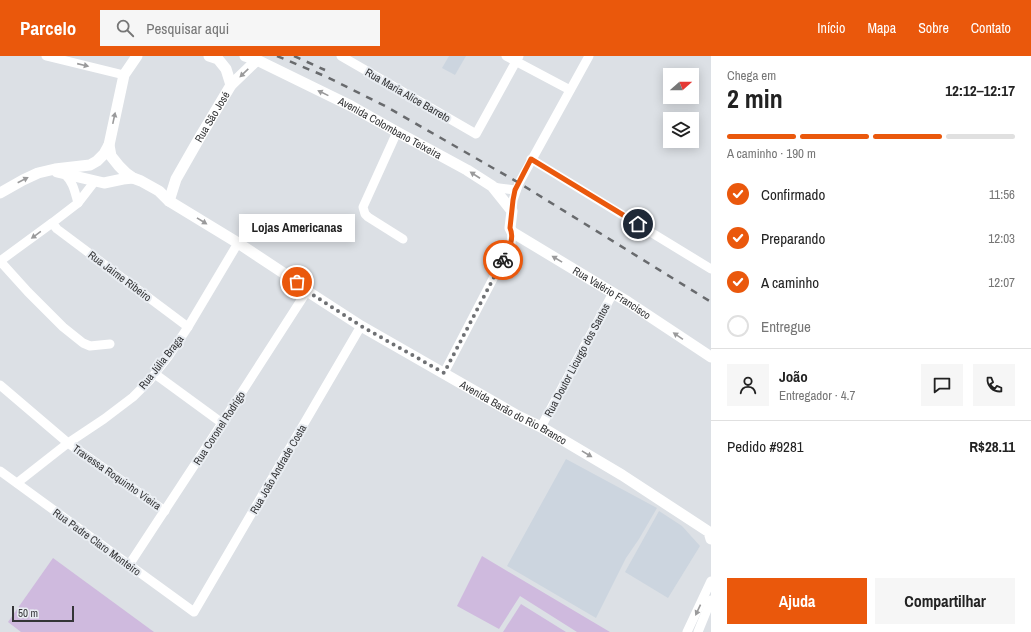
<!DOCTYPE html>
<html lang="pt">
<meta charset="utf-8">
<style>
:root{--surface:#fff;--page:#f6f6f6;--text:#222;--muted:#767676;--line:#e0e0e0;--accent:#ea580c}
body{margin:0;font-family:"Archivo Narrow",sans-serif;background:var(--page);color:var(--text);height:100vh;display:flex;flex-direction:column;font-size:15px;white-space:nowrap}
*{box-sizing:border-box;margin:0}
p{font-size:13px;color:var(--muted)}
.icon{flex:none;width:22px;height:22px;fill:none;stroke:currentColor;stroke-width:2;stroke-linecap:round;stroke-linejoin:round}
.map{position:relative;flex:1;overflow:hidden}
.drawer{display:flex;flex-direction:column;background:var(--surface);width:320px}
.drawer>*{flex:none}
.needle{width:26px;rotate:69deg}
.fabs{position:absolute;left:663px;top:12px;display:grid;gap:8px}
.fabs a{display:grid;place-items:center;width:36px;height:36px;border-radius:0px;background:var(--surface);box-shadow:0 2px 10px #0003;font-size:20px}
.scale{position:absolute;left:12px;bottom:10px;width:62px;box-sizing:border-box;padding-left:4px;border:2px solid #343537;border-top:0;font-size:11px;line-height:14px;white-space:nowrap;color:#343537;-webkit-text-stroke:3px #e9edf2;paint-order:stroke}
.pin{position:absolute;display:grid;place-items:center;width:34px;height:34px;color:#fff;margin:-17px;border:2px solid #fff;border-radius:50%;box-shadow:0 1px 4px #0007}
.courier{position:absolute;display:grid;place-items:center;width:40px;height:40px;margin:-20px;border:3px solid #ea580c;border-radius:50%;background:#fff;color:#222;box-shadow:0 1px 5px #0007}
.bubble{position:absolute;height:28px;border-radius:0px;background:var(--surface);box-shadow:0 2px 10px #0003;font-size:13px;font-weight:700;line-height:28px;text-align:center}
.overview em{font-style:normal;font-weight:700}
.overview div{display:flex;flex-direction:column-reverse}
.overview{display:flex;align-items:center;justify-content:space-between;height:68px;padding:0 16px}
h1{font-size:26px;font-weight:700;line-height:30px}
.bar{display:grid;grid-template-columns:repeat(4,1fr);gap:6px 4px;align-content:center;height:48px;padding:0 16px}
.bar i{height:5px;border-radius:3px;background:var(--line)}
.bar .current{background:var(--accent)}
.bar p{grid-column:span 4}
.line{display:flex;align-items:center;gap:10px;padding:0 16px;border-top:1px solid var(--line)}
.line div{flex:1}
.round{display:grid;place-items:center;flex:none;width:42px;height:42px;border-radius:0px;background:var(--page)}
ol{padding:0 16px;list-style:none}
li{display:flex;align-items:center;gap:12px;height:44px}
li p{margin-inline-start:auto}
li .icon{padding:4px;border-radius:50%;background:var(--accent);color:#fff;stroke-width:4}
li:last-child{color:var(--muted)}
li i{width:22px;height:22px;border:2px solid var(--line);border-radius:50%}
.action{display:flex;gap:8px;margin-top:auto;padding:8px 16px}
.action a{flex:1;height:46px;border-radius:0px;background:var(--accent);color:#fff;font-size:16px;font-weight:700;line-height:46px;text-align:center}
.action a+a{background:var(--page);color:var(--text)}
header{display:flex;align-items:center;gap:24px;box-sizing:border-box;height:56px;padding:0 20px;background:var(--accent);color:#fff}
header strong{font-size:19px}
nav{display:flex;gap:22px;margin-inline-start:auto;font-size:14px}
.search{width:280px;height:36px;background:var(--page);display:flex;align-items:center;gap:10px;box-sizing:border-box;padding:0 14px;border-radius:0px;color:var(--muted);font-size:15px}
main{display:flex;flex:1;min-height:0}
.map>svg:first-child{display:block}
.built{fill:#ccd5df}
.green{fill:#cfbade}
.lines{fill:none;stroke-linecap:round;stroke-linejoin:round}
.minor{stroke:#fff;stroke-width:9}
.major{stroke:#fff;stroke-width:11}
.rail{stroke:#686a6d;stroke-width:2.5;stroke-dasharray:7 7;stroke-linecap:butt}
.oneway{fill:#9a9a9b}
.done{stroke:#6f7174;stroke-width:4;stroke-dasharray:0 7.2}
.route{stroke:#ea580c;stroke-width:5}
.labels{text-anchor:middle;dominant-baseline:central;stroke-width:4;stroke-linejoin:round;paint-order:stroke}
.street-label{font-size:11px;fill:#343537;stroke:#e9edf2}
</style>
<header>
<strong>Parcelo</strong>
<div class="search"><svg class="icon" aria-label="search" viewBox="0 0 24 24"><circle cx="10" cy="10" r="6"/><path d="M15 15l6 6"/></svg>Pesquisar aqui</div>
<nav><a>Início</a><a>Mapa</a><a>Sobre</a><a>Contato</a></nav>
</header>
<main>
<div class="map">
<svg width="711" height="576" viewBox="0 0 711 576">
<rect width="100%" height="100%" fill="#dce0e5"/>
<g class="built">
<path d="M449,0h17l-11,19 -13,-7z"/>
<path d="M566,403l91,49 -18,31 -13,19 -30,60 -89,-52z"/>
<path d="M659,455l23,15 18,20 -32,52 -43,-26z"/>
</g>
<g class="green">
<path d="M482,500l128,76h-33l-57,-36 -21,33 -42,-23z"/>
<path d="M53,502l101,74h-133l-13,-10z"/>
<path d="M521,548l45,28h-63z"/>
</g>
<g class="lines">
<g class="minor">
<path d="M46,0l78,19"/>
<path d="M341,0l135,78 43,-78"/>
<path d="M506,0l64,34"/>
<path d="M397,76l-34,75 2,7 3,3 35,22"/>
<path d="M531,103l180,110"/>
<path d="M64,117c10,11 10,16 14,30"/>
<path d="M492,130l7,2 16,2"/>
<path d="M512,155l1,-11 6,-17 70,-127"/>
<path d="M52,167l5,6 131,98"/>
<path d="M0,205l28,31 35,35 20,16 7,3 20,-2"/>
<path d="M0,205l52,-38 26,-20 17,-22"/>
<path d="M444,317l67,-129 1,-12"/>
<path d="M155,318l67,49"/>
<path d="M0,329l68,58 97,68"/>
<path d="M541,371l72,-134"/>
<path d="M0,415l194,141 167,-286"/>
<path d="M17,427l51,-40 36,-24 29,-22 17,-17 18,-23 20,-30 50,-84"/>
<path d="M129,509l93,-142 85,-132"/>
<path d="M687,576l24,-51"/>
<path d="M698,576l13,-32"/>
</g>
<g class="major">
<path id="s1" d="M137,0l-13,19 -15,70 2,11 8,10 7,7 7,5 8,3 18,10 10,10 69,42 59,39 10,9 54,35 157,90 23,11 81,48 87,57 2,7"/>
<path d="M209,0l9,3 8,10 5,16"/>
<path id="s2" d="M245,0l12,4 94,46 46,26 70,38 25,16 20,25 -2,17 2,4 116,70 83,55"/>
<path d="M57,116l47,11 19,-4 10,-1"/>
<path d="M0,137l23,-13 15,-7 17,-4 35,-4 7,-4 7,-7 5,-9"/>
<path id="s3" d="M169,145l7,-22 24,-42 31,-52 26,-25"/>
</g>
<g class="rail">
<path d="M277,0l50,21 60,30 132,76 192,119"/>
<path d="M294,0l31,14"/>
</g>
</g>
<defs><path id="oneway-solid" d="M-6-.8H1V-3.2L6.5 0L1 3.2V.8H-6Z"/></defs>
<g class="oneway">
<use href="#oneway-solid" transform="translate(83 9) rotate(13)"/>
<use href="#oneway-solid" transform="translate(244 17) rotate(136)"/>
<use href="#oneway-solid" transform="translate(323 37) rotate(-154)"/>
<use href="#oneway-solid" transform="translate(114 62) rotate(-78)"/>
<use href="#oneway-solid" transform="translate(475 119) rotate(-147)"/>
<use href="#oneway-solid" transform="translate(23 124) rotate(-27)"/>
<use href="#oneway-solid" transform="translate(202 165) rotate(32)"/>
<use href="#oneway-solid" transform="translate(36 179) rotate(144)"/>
<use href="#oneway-solid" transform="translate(557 203) rotate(-149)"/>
<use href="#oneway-solid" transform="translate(678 280) rotate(-146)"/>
<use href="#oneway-solid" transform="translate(587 398) rotate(31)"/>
<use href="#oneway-solid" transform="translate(698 554) rotate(115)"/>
</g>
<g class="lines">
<path class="done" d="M297,226l10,9 54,35 83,47 59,-113"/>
<path class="route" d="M503,204c5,-10 12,-21 7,-32l3,-28 2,-10 16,-31 107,65"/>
</g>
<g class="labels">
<g class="street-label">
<text transform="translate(408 39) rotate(30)">Rua Maria Alice Barreto</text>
<text stroke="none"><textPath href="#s3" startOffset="95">Rua São José</textPath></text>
<text stroke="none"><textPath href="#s2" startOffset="162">Avenida Colombano Teixeira</textPath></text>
<text transform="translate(120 220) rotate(37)">Rua Jaime Ribeiro</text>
<text stroke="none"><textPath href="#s2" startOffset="450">Rua Valério Francisco</textPath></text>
<text transform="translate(577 304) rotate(-62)">Rua Doutor Licurgo dos Santos</text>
<text transform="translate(161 306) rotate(-52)">Rua Júlia Braga</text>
<text stroke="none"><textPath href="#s1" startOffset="585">Avenida Barão do Rio Branco</textPath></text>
<text transform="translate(219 372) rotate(-57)">Rua Coronel Rodrigo</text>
<text transform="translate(278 413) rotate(-60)">Rua João Andrade Costa</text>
<text transform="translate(117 421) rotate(35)">Travessa Roquinho Vieira</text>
<text transform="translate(97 486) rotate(36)">Rua Padre Claro Monteiro</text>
</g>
</g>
</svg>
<div class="fabs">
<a><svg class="needle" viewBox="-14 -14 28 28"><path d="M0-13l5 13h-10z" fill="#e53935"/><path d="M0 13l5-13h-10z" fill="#767676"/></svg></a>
<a><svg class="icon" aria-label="layers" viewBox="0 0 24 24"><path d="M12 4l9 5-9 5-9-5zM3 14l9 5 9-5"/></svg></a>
</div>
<div class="scale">50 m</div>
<div class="pin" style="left:297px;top:226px;background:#ea580c"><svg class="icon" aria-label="bag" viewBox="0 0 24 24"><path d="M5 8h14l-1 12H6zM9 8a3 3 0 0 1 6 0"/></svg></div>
<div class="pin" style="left:638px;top:168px;background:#1f2937"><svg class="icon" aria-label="home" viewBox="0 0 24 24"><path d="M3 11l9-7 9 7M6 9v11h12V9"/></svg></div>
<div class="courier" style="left:503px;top:204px"><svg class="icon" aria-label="bike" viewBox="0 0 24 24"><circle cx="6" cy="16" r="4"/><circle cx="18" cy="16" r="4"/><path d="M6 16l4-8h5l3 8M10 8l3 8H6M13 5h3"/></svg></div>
<div class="bubble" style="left:239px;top:158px;width:116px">Lojas Americanas</div>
</div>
<section class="drawer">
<div class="overview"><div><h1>2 min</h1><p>Chega em</p></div><em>12:12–12:17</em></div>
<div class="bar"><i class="current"></i><i class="current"></i><i class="current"></i><i></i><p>A caminho · 190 m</p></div>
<ol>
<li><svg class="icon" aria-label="check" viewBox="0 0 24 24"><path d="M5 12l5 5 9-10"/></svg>Confirmado<p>11:56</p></li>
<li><svg class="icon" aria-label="check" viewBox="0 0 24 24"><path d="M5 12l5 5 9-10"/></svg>Preparando<p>12:03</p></li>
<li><svg class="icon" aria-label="check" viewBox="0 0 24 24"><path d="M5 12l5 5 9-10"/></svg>A caminho<p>12:07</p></li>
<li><i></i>Entregue</li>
</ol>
<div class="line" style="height:72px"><a class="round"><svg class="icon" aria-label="person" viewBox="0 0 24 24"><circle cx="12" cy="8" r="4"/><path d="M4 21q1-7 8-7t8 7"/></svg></a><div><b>João</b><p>Entregador · 4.7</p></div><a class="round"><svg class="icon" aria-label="chat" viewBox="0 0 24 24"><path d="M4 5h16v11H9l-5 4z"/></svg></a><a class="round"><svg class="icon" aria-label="phone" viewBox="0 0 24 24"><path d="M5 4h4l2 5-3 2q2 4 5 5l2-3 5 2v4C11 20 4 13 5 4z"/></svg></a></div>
<div class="line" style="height:52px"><div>Pedido #9281</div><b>R$28.11</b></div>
<div class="action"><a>Ajuda</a><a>Compartilhar</a></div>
</section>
</main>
